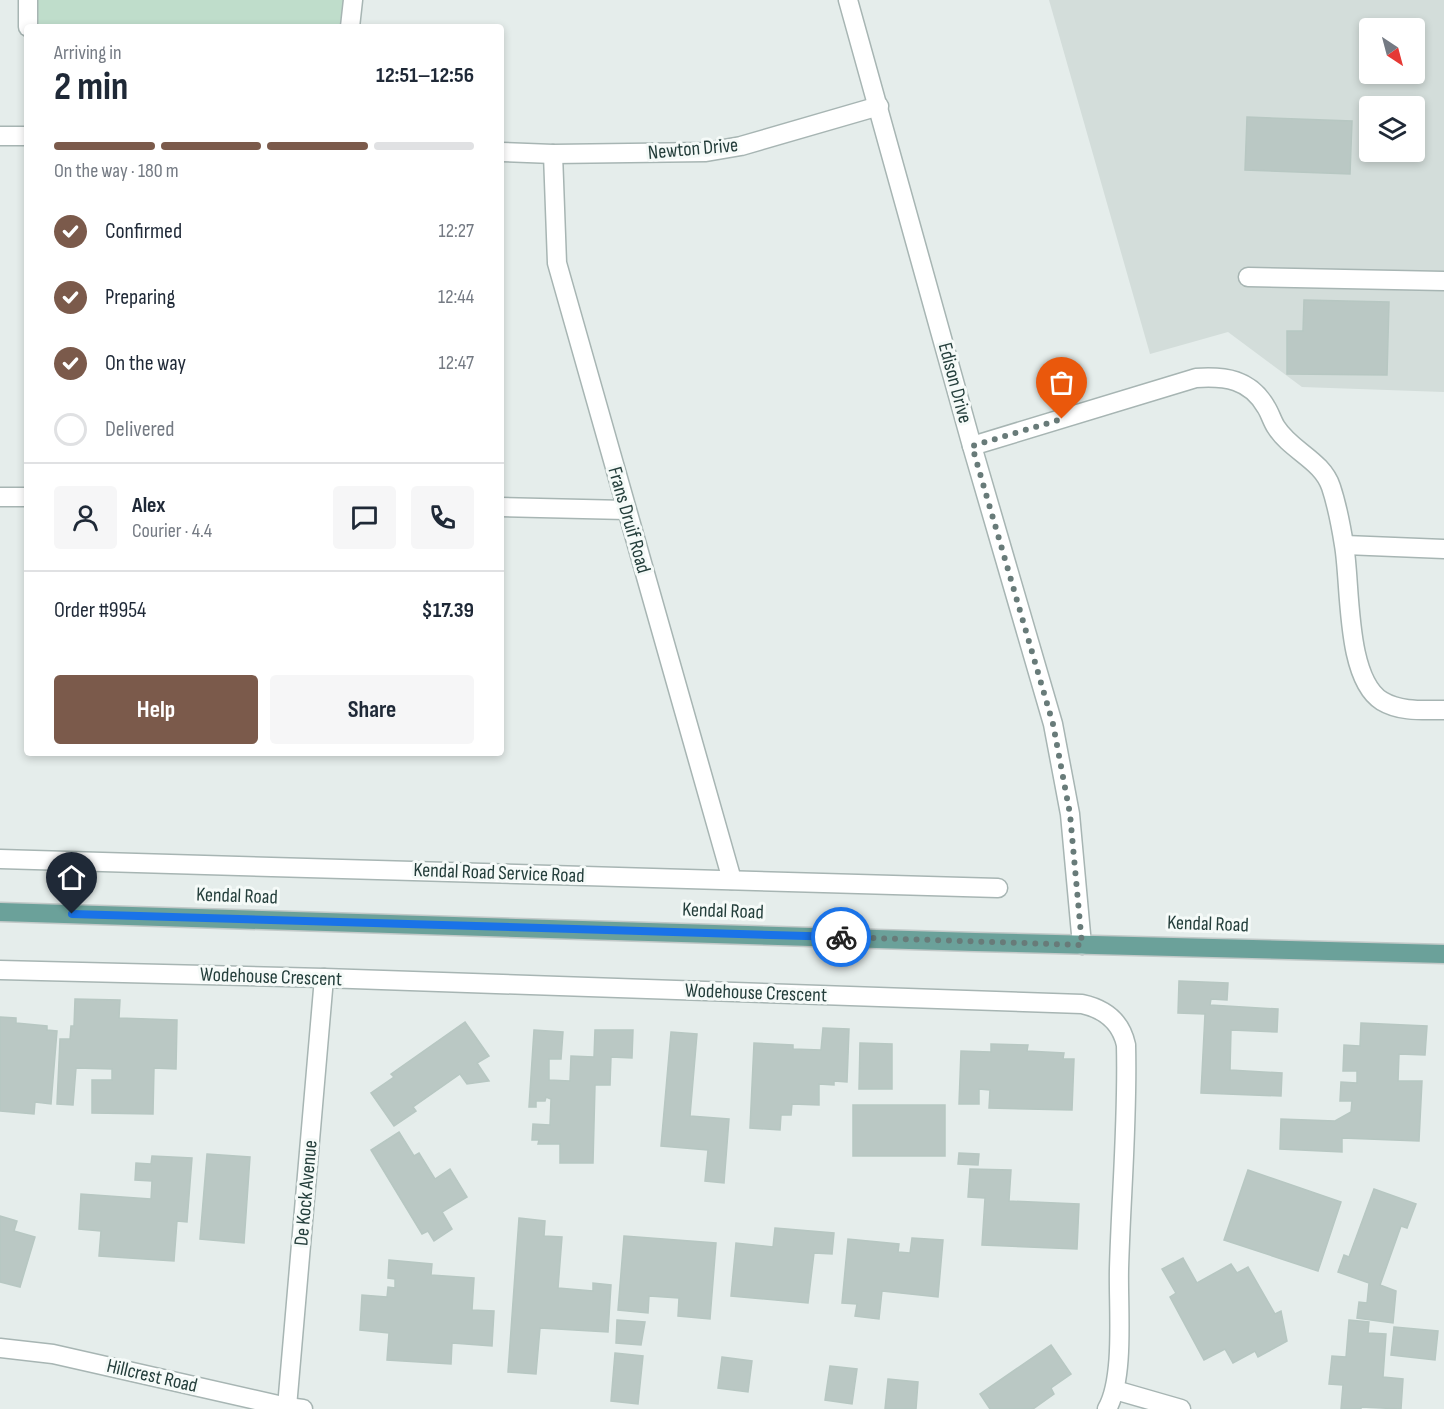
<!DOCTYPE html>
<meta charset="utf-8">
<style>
:root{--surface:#fff;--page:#f6f6f7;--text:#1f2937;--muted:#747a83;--line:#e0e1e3;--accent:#7b5a4b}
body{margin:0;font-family:"Sofia Sans Condensed",sans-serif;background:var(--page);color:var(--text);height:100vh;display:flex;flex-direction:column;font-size:22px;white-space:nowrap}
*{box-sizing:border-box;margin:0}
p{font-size:20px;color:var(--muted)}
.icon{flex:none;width:33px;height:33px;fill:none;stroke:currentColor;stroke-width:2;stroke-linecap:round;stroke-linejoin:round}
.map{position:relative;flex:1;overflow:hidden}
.panel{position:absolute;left:24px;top:24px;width:480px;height:732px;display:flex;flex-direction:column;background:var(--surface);border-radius:6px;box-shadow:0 3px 9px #0003}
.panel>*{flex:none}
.needle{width:39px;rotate:144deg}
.fabs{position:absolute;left:1359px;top:18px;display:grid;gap:12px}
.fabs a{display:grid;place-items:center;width:66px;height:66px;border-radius:6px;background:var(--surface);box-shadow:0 3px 9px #0003;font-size:30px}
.pin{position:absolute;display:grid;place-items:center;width:51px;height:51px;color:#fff;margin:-62px -26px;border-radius:50% 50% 50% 0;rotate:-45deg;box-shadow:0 0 6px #0007}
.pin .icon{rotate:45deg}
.courier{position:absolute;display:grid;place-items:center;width:60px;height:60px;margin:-30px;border:4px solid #1a73e8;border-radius:50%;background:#fff;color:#222;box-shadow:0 2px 8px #0007}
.summary em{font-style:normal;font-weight:700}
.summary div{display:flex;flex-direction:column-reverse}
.summary{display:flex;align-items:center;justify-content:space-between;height:102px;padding:0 30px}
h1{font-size:39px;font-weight:700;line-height:45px}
.bar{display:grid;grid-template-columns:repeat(4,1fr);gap:9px 6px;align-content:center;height:72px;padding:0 30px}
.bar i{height:8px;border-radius:4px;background:var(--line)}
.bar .on{background:var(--accent)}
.bar p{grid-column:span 4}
.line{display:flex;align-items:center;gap:15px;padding:0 30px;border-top:2px solid var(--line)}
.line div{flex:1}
.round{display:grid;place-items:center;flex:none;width:63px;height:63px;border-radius:6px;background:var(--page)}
ol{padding:0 30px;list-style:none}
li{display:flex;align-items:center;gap:18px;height:66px}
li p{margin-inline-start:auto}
li .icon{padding:6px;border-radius:50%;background:var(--accent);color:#fff;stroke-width:4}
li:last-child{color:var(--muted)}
li i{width:33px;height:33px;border:3px solid var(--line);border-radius:50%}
.button{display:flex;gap:12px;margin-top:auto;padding:12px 30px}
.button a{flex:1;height:69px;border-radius:6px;background:var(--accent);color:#fff;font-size:24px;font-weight:700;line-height:69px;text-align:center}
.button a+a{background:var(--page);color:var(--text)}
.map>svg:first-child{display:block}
.built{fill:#d3ddda;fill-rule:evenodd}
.green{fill:#bfddcb}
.building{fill:#bac8c4;stroke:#b7c7c2;stroke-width:1.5}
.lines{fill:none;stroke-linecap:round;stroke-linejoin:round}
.minor-casing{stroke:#a7b5b3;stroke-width:21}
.major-casing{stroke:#c2c9c8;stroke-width:21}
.minor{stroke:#fff;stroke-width:18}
.major{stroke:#6ba19a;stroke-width:18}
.done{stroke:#687b79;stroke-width:6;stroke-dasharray:0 10.8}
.route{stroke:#1a73e8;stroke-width:8}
.labels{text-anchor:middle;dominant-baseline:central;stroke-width:6;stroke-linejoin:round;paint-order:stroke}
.street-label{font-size:20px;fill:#243e3b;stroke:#f5faf8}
</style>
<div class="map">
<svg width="1444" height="1409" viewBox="0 0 1444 1409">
<rect width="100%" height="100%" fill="#e5edeb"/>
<path class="built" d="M1049,0h395v392l-142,-5 -74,-55 -78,22zM1370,28h44v46h-44zM1370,106h44v46h-44z"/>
<path class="green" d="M31,0h315l-2,27h-314z"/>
<g class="building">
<path d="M1247,117l105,4 -2,53 -105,-4z"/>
<path d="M1304,300l85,2 -2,73 -100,-1v-43h16z"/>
<path d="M1179,981l49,2 -1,17 -16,-1 -1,6 68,4 -1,23 -46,-2 -1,40 52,3 -1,23 -80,-3 4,-79 -27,-1z"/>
<path d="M75,999l45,1 -1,18 58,2 -1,49 -22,-1 -1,46 -61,-1v-33h20v-11l-36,-1 -3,37 -16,-1 3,-65h10l1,-13h3z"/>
<path d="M0,1017l16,1v5l31,3v4l10,1 -6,73 -16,-2 -1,12 -34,-3z"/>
<path d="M465,1022l24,34 -12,7 12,18 -22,3 -7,-10 -47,33 3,4 -22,15 -23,-33 23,-16 -3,-3z"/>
<path d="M1361,1023l66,3 -2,29 -26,-1 -1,27h24l-3,60 -77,-3v14l-62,-3 1,-30 54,2 16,-9 1,-11h-12l1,-19 16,1v-12h-14l1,-26 16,1z"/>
<path d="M823,1028l26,1 -2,53 -13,-1v4l-15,-1v21l-27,-1 -1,11h-10l-1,15 -30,-2 4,-85 39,2v4l28,1z"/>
<path d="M534,1030l29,2 -2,27h-12v21l21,1 1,-25 23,1 1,-27h38l-1,28 -21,-1 -1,28h-15l-2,78h-33v-19h-22l1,-4h-7l1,-16 17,1 1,-26 -5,-2 -1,4h-9v6h-7z"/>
<path d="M671,1032l26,2 -7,82 39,3 -5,64 -19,-2 3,-31 -47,-4z"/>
<path d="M860,1043l32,1v45h-33z"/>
<path d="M991,1044l37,1 -1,6 37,2 -1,6h11l-2,51 -83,-2 1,-18 -11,-1v15h-20l2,-53 30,1z"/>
<rect x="853" y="1105" width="92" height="51"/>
<path d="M399,1132l15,24 5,-3 16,26 15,-10 17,28 -25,15 10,17 -18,12 -6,-10 -6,3 -51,-84z"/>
<path d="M959,1153l20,1 -1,11 -20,-1z"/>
<path d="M207,1154l43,3 -6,86 -44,-4z"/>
<path d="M152,1156l40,2 -5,64 -10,-1 -3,40 -75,-5 2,-25 -22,-2 2,-35 70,5 1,-18 -17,-1 1,-17 15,1z"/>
<path d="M970,1169l41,1 -2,31 70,3 -2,45 -95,-4 3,-47 -17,-1z"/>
<path d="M1248,1170l93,32 -23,69 -94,-31z"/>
<path d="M1374,1189l42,15 -9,24 -6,-2 -21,59 16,6 -3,32 -36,-5 2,-16 8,1 2,-20 -31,-11 6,-17 5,2z"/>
<path d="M0,1216l17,5 -3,10 21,6 -15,50 -20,-5z"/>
<path d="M519,1218l26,3 -1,15 18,1 -4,51 35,3v-8l18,2 -3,47 -68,-4 -4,46 -28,-2z"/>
<path d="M775,1228l59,5 -2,21 -18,-1 -6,50 -77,-7 5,-53 37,4z"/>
<path d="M624,1236l92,7 -6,76 -32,-3 1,-18 -30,-2 -1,17 -30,-3z"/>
<path d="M912,1238l31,2 -5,57 -56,-6 -3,28 -24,-3 2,-12 -15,-1 6,-64 51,5 -1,8 12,1z"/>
<path d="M1183,1258l14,25 34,-19 6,9 11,-6 27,47 6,-3 6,30 -29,16 -3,-6 -22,12 -8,-14 -21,11 -34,-63 6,-4 -14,-24z"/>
<path d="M389,1260l43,4 -1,11 43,3 -2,32 22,1 -2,35 -40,-3 -1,21 -64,-4 2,-27 -29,-3 2,-35 25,2 1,-10 7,1v-9l-7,-1z"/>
<path d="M617,1320l28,2 -4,23 -25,-2z"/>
<path d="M1349,1320l20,2 -1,11 18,1 -3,43 20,2 -2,30 -40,-2v2h-20l2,-24 -14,-1 3,-28 14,1z"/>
<path d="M1394,1327l44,4 -3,29 -44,-5z"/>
<path d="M1051,1345l20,29 -20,14 3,6 -21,15h-43l-10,-15z"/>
<path d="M615,1353l28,3 -5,48 -27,-3z"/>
<path d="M722,1357l30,4 -4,31 -30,-4z"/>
<path d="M830,1366l27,3 -5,35 -27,-4z"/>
<path d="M888,1379l30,3 -2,27h-31z"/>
</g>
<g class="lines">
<g class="minor-casing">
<g id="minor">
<path d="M28,0v27"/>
<path d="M848,0l124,446 81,278 17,90 12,131"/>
<path d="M350,27l3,-27"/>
<path d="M0,136h27"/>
<path d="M501,152l52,2 153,-2 35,-6 138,-40"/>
<path d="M553,154l4,109 175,617"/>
<path d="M1248,277l196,4"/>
<path d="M972,446l224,-68c29,-2 54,1 70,29 4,6 6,14 10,20 15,24 46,33 55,60 6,18 10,39 13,58 7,39 1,133 38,156 18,11 41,9 62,9"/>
<path d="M0,497h27"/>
<path d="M501,507l125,3"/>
<path d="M1345,545l99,4"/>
<path d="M0,859l998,29"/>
<path d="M0,970l324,8 758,26c23,5 39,18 44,41 2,75 -5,150 -7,224 -1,38 6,108 -12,140"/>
<path d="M0,1348l53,6 234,53 16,2"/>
<path d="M1115,1390l66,19"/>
<path d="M287,1407l37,-429"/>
</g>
</g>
<g class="major-casing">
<path id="major" d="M0,912l975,30 469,12"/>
</g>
<use href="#minor" class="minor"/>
<use href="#major" class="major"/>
</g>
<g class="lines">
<path class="done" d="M841,937l241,8 -12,-131 -17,-90 -81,-278 90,-27"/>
<path class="route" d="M72,914l769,23"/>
</g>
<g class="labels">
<g class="street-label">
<text transform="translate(693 149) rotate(-5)">Newton Drive</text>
<text transform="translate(955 383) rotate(75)">Edison Drive</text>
<text transform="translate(629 520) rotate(74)">Frans Druif Road</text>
<text transform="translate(499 873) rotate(2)">Kendal Road Service Road</text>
<text transform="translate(237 896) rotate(2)">Kendal Road</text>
<text transform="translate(723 911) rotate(2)">Kendal Road</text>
<text transform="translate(1208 924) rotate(2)">Kendal Road</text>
<text transform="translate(271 977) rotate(2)">Wodehouse Crescent</text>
<text transform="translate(756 993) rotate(2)">Wodehouse Crescent</text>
<text transform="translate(306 1193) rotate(-85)">De Kock Avenue</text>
<text transform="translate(152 1376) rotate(13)">Hillcrest Road</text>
</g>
</g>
</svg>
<div class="fabs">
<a><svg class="needle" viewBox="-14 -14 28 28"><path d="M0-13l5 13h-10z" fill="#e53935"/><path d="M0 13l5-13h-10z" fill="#747a83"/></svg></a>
<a><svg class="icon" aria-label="layers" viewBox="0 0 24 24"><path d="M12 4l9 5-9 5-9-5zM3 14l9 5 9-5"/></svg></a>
</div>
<div class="pin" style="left:1062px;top:419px;background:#ea580c"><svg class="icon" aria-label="bag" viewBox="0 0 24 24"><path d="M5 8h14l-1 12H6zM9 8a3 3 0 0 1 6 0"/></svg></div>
<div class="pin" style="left:72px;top:914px;background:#1f2937"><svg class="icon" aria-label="home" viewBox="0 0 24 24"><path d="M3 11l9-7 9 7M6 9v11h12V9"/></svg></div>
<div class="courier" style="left:841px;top:937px"><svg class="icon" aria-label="bike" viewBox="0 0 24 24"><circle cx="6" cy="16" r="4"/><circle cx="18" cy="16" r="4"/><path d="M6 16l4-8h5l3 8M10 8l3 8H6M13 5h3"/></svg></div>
<section class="panel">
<div class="summary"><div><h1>2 min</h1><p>Arriving in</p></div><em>12:51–12:56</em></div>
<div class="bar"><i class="on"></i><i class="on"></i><i class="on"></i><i></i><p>On the way · 180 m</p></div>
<ol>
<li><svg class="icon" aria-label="check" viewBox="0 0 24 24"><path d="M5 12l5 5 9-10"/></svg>Confirmed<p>12:27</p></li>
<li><svg class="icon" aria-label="check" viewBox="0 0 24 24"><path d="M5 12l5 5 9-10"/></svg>Preparing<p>12:44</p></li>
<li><svg class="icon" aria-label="check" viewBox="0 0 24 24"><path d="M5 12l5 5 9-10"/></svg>On the way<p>12:47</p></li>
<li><i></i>Delivered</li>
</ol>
<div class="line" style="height:108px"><a class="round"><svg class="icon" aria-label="person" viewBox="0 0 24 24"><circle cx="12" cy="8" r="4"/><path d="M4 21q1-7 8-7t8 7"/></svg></a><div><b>Alex</b><p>Courier · 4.4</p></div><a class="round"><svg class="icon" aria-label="chat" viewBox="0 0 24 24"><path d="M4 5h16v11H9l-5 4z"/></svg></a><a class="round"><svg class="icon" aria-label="phone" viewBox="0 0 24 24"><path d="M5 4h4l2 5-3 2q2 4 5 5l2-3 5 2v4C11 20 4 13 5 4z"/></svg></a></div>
<div class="line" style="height:78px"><div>Order #9954</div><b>$17.39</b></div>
<div class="button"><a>Help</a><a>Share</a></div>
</section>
</div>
